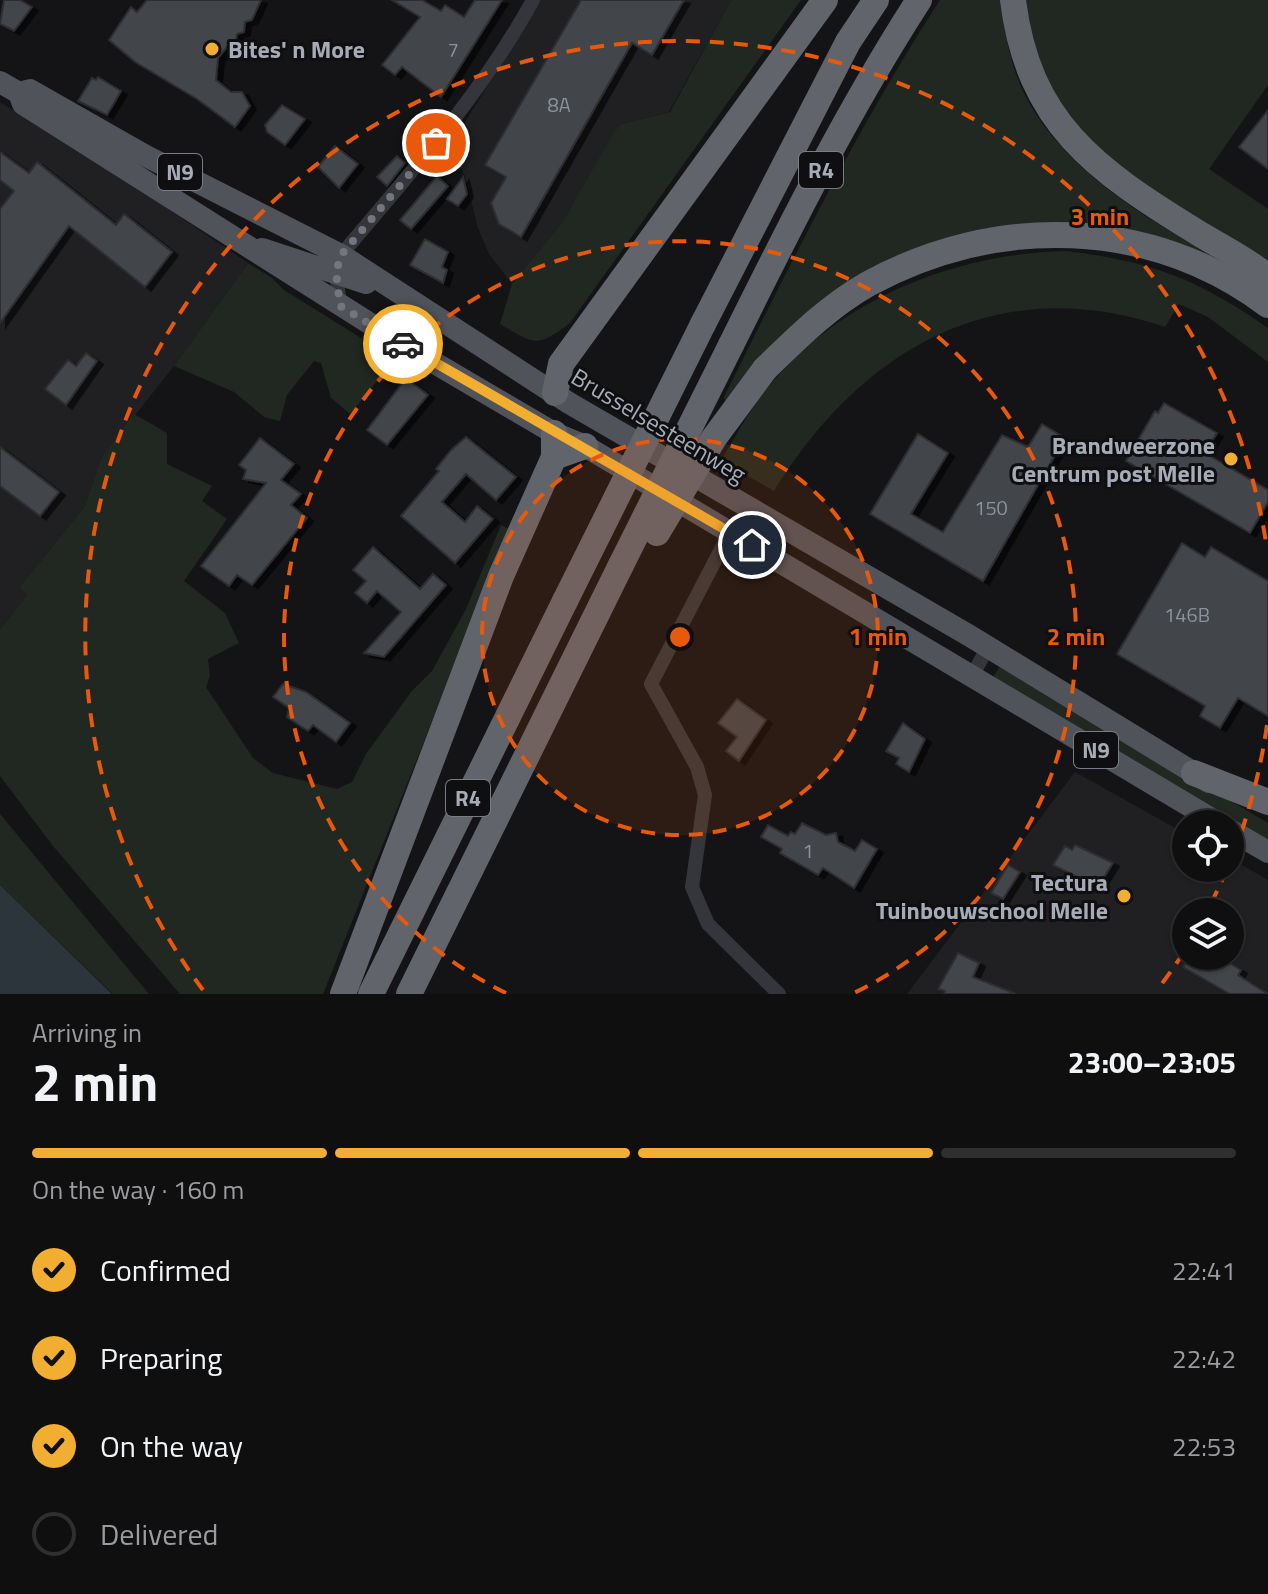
<!DOCTYPE html>
<meta charset="utf-8">
<style>
:root{--surface:#0f0f10;--page:#1d1d1e;--text:#f1f3f6;--muted:#9b9c9f;--line:#2f2f30;--accent:#f1ae31}
body{margin:0;font-family:"Titillium Web",sans-serif;background:var(--page);color:var(--text);height:100vh;display:flex;flex-direction:column;font-size:30px;white-space:nowrap}
*{box-sizing:border-box;margin:0}
p{font-size:26px;color:var(--muted)}
.icon{flex:none;width:44px;height:44px;fill:none;stroke:currentColor;stroke-width:2;stroke-linecap:round;stroke-linejoin:round}
.map{position:relative;height:994px;overflow:hidden}
.panel{display:flex;flex-direction:column;background:var(--surface);flex:1}
.panel>*{flex:none}
.buttons{position:absolute;left:1172px;top:810px;display:grid;gap:16px}
.buttons a{display:grid;place-items:center;width:72px;height:72px;border-radius:50%;background:var(--surface);box-shadow:0 2px 6px #0004,0 0 0 2px var(--line);font-size:40px}
.pin{position:absolute;display:grid;place-items:center;width:68px;height:68px;color:#fff;margin:-34px;border:4px solid #fff;border-radius:50%;box-shadow:0 2px 8px #0007}
.courier{position:absolute;display:grid;place-items:center;width:80px;height:80px;margin:-40px;border:6px solid #f1ae31;border-radius:50%;background:#fff;color:#222;box-shadow:0 2px 10px #0007}
.head em{font-style:normal;font-weight:700}
.head div{display:flex;flex-direction:column-reverse}
.head{display:flex;align-items:center;justify-content:space-between;height:136px;padding:0 32px}
h1{font-size:52px;font-weight:700;line-height:60px}
.bar{display:grid;grid-template-columns:repeat(4,1fr);gap:12px 8px;align-content:center;height:96px;padding:0 32px}
.bar i{height:10px;border-radius:6px;background:var(--line)}
.bar .on{background:var(--accent)}
.bar p{grid-column:span 4}
ol{padding:0 32px;list-style:none}
li{display:flex;align-items:center;gap:24px;height:88px}
li p{margin-inline-start:auto}
li .icon{padding:8px;border-radius:50%;background:var(--accent);color:#111;stroke-width:4}
li:last-child{color:var(--muted)}
li i{width:44px;height:44px;border:4px solid var(--line);border-radius:50%}
.map>svg:first-child{display:block}
.built{fill:#202023;fill-rule:evenodd}
.green{fill:#202821}
.water{fill:#2c353b}
.building{fill:#434449;stroke:#2e2e32;stroke-width:2;filter:url(#shadow)}
.lines{fill:none;stroke-linecap:round;stroke-linejoin:round}
.minor{stroke:#35363b;stroke-width:14}
.primary{stroke:#51535a;stroke-width:22}
.motorway{stroke:#61646b;stroke-width:26}
.motorway-bridge{stroke:#61646b;stroke-width:26}
.done{stroke:#73767e;stroke-width:8;stroke-dasharray:0 14.4}
.route{stroke:#f1ae31;stroke-width:10}
.ring{fill:none;stroke:#e8590c;stroke-width:4;stroke-dasharray:14 10}
.poi-dot{fill:#f1ae31;stroke:#0f0f11;stroke-width:3}
.labels{text-anchor:middle;dominant-baseline:central;stroke-width:6;stroke-linejoin:round;paint-order:stroke}
.number-label{font-size:20px;fill:#8d919b}
.shield{fill:#0f0f11;stroke:#797c84;stroke-width:2}
.shield-label{font-size:22px;font-weight:bold;fill:#a6abb6}
.poi-label{font-size:24px;font-weight:bold;fill:#a6abb6;stroke:#0f0f11;text-anchor:end}
.street-label{font-size:24px;fill:#a6abb6;stroke:#0f0f11}
.centre{fill:#e8590c;stroke:#0f0f11;stroke-width:4}
.ring-label{font-size:24px;text-anchor:middle;font-weight:bold;fill:#e8590c;stroke:#0f0f11;stroke-width:6;stroke-linejoin:round;paint-order:stroke}
</style>
<div class="map">
<svg width="1268" height="994" viewBox="0 0 1268 994">
<defs>
<filter id="shadow"><feDropShadow dx="6" dy="3.5" stdDeviation="0" flood-color="#0009"/></filter>
</defs>
<rect width="100%" height="100%" fill="#141416"/>
<g class="built">
<path d="M540,0h191l-62,112 -48,12 -58,97 -51,63 -23,-30 -11,-26 -13,-52 -15,-29z"/>
<path d="M0,102l102,62 146,99 -74,103 -73,92 -16,48 -66,82 8,7 -27,35z"/>
<path d="M1075,772l111,62v34h44v-10l38,22v114h-361zM1186,912h44v44h-44z"/>
</g>
<g class="green">
<path d="M731,0h70l-231,323c-33,25 -35,22 -70,1l12,-40 51,-63 50,-87 8,-10 49,-12z"/>
<path d="M940,0h61c4,34 10,71 27,101 47,84 144,130 224,179l-94,-41 -225,5 -206,161 -3,-8c67,-134 134,-271 216,-397z"/>
<path d="M1026,0h242v85l-59,84 59,40v52c-68,-42 -183,-99 -219,-173 -12,-26 -20,-59 -23,-88z"/>
<path d="M1066,251c84,10 132,28 202,77v34l-60,-45 -29,-13 -14,23c-168,-57 -303,22 -391,164l-53,-30c11,-19 22,-39 35,-58 71,-99 192,-149 310,-152z"/>
<path d="M248,263l24,15 12,12 111,69 -45,55 -19,-16 -10,-35 -7,-2 -27,34 -7,26 -16,-4 -30,-25 -60,-26z"/>
<path d="M134,414l33,19v31l45,22 -10,15 25,18 -43,62 41,32 14,30 -31,16 2,17 -4,11 47,71 20,15 64,16 15,-7 14,-28 45,-62 21,-21 34,-62 35,-84 8,4 -186,465h-143l-127,-148 -53,-70v-146l27,-35 -8,-7 66,-82 16,-48z"/>
<path d="M1001,665l267,158v17l-275,-163z"/>
<path d="M0,814l149,180h-36l-113,-109z"/>
</g>
<path class="water" d="M0,885l112,109h1h-113z"/>
<g class="building">
<path d="M4,0h16l12,7 -18,24 -14,-7z"/>
<path d="M147,0h114l-9,20 -7,2 -1,10 -7,2 -2,12 -8,1 -9,11 -2,22 15,12h11l8,14 -15,21 -38,-28 -62,-37 -26,-22 22,-33 6,5z"/>
<path d="M392,0h30l19,11 4,-6 19,12 11,-17h27l-61,97 -39,-30 -7,8 -13,-10 38,-48z"/>
<path d="M581,0h103l-32,55 -20,-12 -111,194 -22,-13 -8,-21 15,-26 -21,-12z"/>
<path d="M98,77l23,14 -14,24 -29,-14 14,-23 4,2z"/>
<path d="M282,105l23,14 -20,26 -18,-13 -2,-7z"/>
<path d="M1268,110v59l-29,-22z"/>
<path d="M335,146l23,18 -19,24 -21,-21z"/>
<path d="M0,152l29,21 8,-11 79,63 8,-11 48,38 -27,35 -76,-61 -69,97v-114l14,-18 -14,-11z"/>
<path d="M397,156l8,7 -18,23 -10,-9z"/>
<path d="M437,176l11,10 -37,43 -11,-9z"/>
<path d="M463,177l4,17 -9,12 -11,-7z"/>
<path d="M425,239l23,13 -6,15 5,3 -4,13 -33,-18z"/>
<path d="M86,353l11,8 -31,44 -21,-16 23,-29 8,6z"/>
<path d="M406,378l22,17 -41,50 -20,-15z"/>
<path d="M1164,403l53,30 -12,20 63,37v12l-18,31 -124,-72 29,-50 3,2z"/>
<path d="M1042,424l23,14 -82,143 -113,-67 48,-80 30,19 -37,61 32,18 59,-97 26,12z"/>
<path d="M466,437l50,40 -20,23 -30,-26 -24,28 23,20 12,-16 16,13 -38,44 -54,-47 38,-45 -3,-2 15,-19z"/>
<path d="M260,438l34,26 -13,16 20,14 -10,11 16,13 -55,67 -15,-10 -8,11 -28,-20 65,-83 -23,-4 3,-9 -7,-5z"/>
<path d="M0,447l59,45 -19,24 -40,-30z"/>
<path d="M1182,543l23,14 6,-10 57,34v135l-30,-18 -18,30 -20,-12 5,-10 -88,-52z"/>
<path d="M373,547l47,42 13,-15 13,11 -62,72 -20,-4 37,-41 -24,-21 -10,12 -12,-10 11,-12 -13,-11z"/>
<path d="M283,684l23,8 44,31 -14,19 -23,-17 -5,6 -21,-14 2,-9 -16,-11z"/>
<path d="M737,699l29,21 -27,41 -13,-10 11,-14 -19,-14z"/>
<path d="M903,723l22,16 -16,33 -13,-8 3,-6 -13,-7z"/>
<path d="M802,823l24,12 10,-2 2,9 17,9 7,-11 15,9 -23,39 -31,-20 -5,7 -38,-22 2,-4 -21,-12 7,-12 20,11 3,-4 4,2z"/>
<path d="M1075,845l38,18 -15,24 -45,-22 12,-19 7,4z"/>
<path d="M1008,865l12,7 -17,27 -12,-6z"/>
<path d="M958,953l21,10 -6,14 43,17h-72l1,-3 -7,-2z"/>
<path d="M1189,956h29l23,14 -3,5 30,19h-38l-47,-27z"/>
</g>
<g class="lines">
<g class="minor">
<path d="M340,305l-4,-33 5,-17c69,-82 140,-160 192,-255"/>
<path d="M730,532l-79,152 46,83 8,28 -13,92 16,37 71,70"/>
<path d="M972,676l16,-29"/>
</g>
<g class="primary">
<path d="M0,82l19,11 4,11 376,238 155,91 31,13 635,378"/>
<path d="M19,93l11,-3 116,66 195,99 228,148 401,233 239,146"/>
<path d="M262,249l104,34"/>
<path d="M1230,830l38,22"/>
</g>
<g class="motorway">
<path d="M1013,0c15,123 83,170 182,231 24,15 51,28 73,46"/>
<path d="M703,324l145,-282 28,-42"/>
<path d="M731,345c58,-117 117,-235 188,-345"/>
<path d="M765,369c32,-31 64,-63 103,-85 128,-70 282,-67 400,21"/>
<path d="M555,393l6,-29 264,-364"/>
<path d="M554,457l31,-11"/>
<path d="M1194,773l74,29"/>
<path d="M343,994l158,-418 53,-119v-24"/>
<path d="M371,994l194,-393"/>
<path d="M409,994l212,-429"/>
</g>
<g class="motorway-bridge">
<path d="M657,533l57,-95 51,-69"/>
<path d="M621,565l110,-220"/>
<path d="M565,601l138,-277"/>
</g>
</g>
<g class="lines">
<path class="done" d="M403,344l-63,-38 -4,-34 5,-17 95,-112"/>
<path class="route" d="M403,344l349,201"/>
</g>
<circle cx="680" cy="637" r="198" fill="#e8590c" fill-opacity=".12"/>
<g class="ring">
<circle cx="680" cy="637" r="198"/>
<path d="M506 993A396 396 0 1 1 854 993"/>
<path d="M1267 725A594 594 0 0 1 1231 860M1227 869A594 594 0 0 1 1207 911M1184 952A594 594 0 0 1 1157 990M203 990A594 594 0 1 1 1267 549"/>
</g>
<g class="poi-dot">
<circle cx="212" cy="49" r="8"/>
<circle cx="1231" cy="459" r="8"/>
<circle cx="1124" cy="896" r="8"/>
</g>
<g class="labels">
<g class="number-label">
<text x="453" y="49">7</text>
<text x="559" y="104">8A</text>
<text x="991" y="507">150</text>
<text x="1187" y="614">146B</text>
<text x="808" y="850">1</text>
</g>
<g class="shield">
<rect x="799" y="152" width="44" height="36" rx="6"/>
<rect x="158" y="154" width="44" height="36" rx="6"/>
<rect x="1074" y="732" width="44" height="36" rx="6"/>
<rect x="446" y="780" width="44" height="36" rx="6"/>
</g>
<g class="shield-label">
<text x="821" y="170">R4</text>
<text x="180" y="172">N9</text>
<text x="1096" y="750">N9</text>
<text x="468" y="798">R4</text>
</g>
<g class="poi-label">
<text x="228" y="49" text-anchor="start">Bites' n More</text>
<text x="1215" y="445">Brandweerzone<tspan x="1215" dy="28">Centrum post Melle</tspan></text>
<text x="1108" y="882">Tectura<tspan x="1108" dy="28">Tuinbouwschool Melle</tspan></text>
</g>
<g class="street-label">
<text transform="translate(659 425) rotate(31)">Brusselsesteenweg</text>
</g>
</g>
<circle cx="680" cy="637" r="12" class="centre"/>
<g class="ring-label">
<text x="1100" y="225">3 min</text>
<text x="878" y="645">1 min</text>
<text x="1076" y="645">2 min</text>
</g>
</svg>
<div class="buttons">
<a><svg class="icon" aria-label="locate" viewBox="0 0 24 24"><circle cx="12" cy="12" r="6"/><path d="M12 2v4M12 18v4M2 12h4M18 12h4"/></svg></a>
<a><svg class="icon" aria-label="layers" viewBox="0 0 24 24"><path d="M12 4l9 5-9 5-9-5zM3 14l9 5 9-5"/></svg></a>
</div>
<div class="pin" style="left:436px;top:143px;background:#ea580c"><svg class="icon" aria-label="bag" viewBox="0 0 24 24"><path d="M5 8h14l-1 12H6zM9 8a3 3 0 0 1 6 0"/></svg></div>
<div class="pin" style="left:752px;top:545px;background:#1f2937"><svg class="icon" aria-label="home" viewBox="0 0 24 24"><path d="M3 11l9-7 9 7M6 9v11h12V9"/></svg></div>
<div class="courier" style="left:403px;top:344px"><svg class="icon" aria-label="car" viewBox="0 0 24 24"><path d="M5 17H2v-5l4-1 3-4h7l3 4 3 1v5h-3M9 17h6M6 11h13"/><circle cx="7" cy="17" r="2"/><circle cx="17" cy="17" r="2"/></svg></div>
</div>
<section class="panel">
<div class="head"><div><h1>2 min</h1><p>Arriving in</p></div><em>23:00–23:05</em></div>
<div class="bar"><i class="on"></i><i class="on"></i><i class="on"></i><i></i><p>On the way · 160 m</p></div>
<ol>
<li><svg class="icon" aria-label="check" viewBox="0 0 24 24"><path d="M5 12l5 5 9-10"/></svg>Confirmed<p>22:41</p></li>
<li><svg class="icon" aria-label="check" viewBox="0 0 24 24"><path d="M5 12l5 5 9-10"/></svg>Preparing<p>22:42</p></li>
<li><svg class="icon" aria-label="check" viewBox="0 0 24 24"><path d="M5 12l5 5 9-10"/></svg>On the way<p>22:53</p></li>
<li><i></i>Delivered</li>
</ol>
</section>
